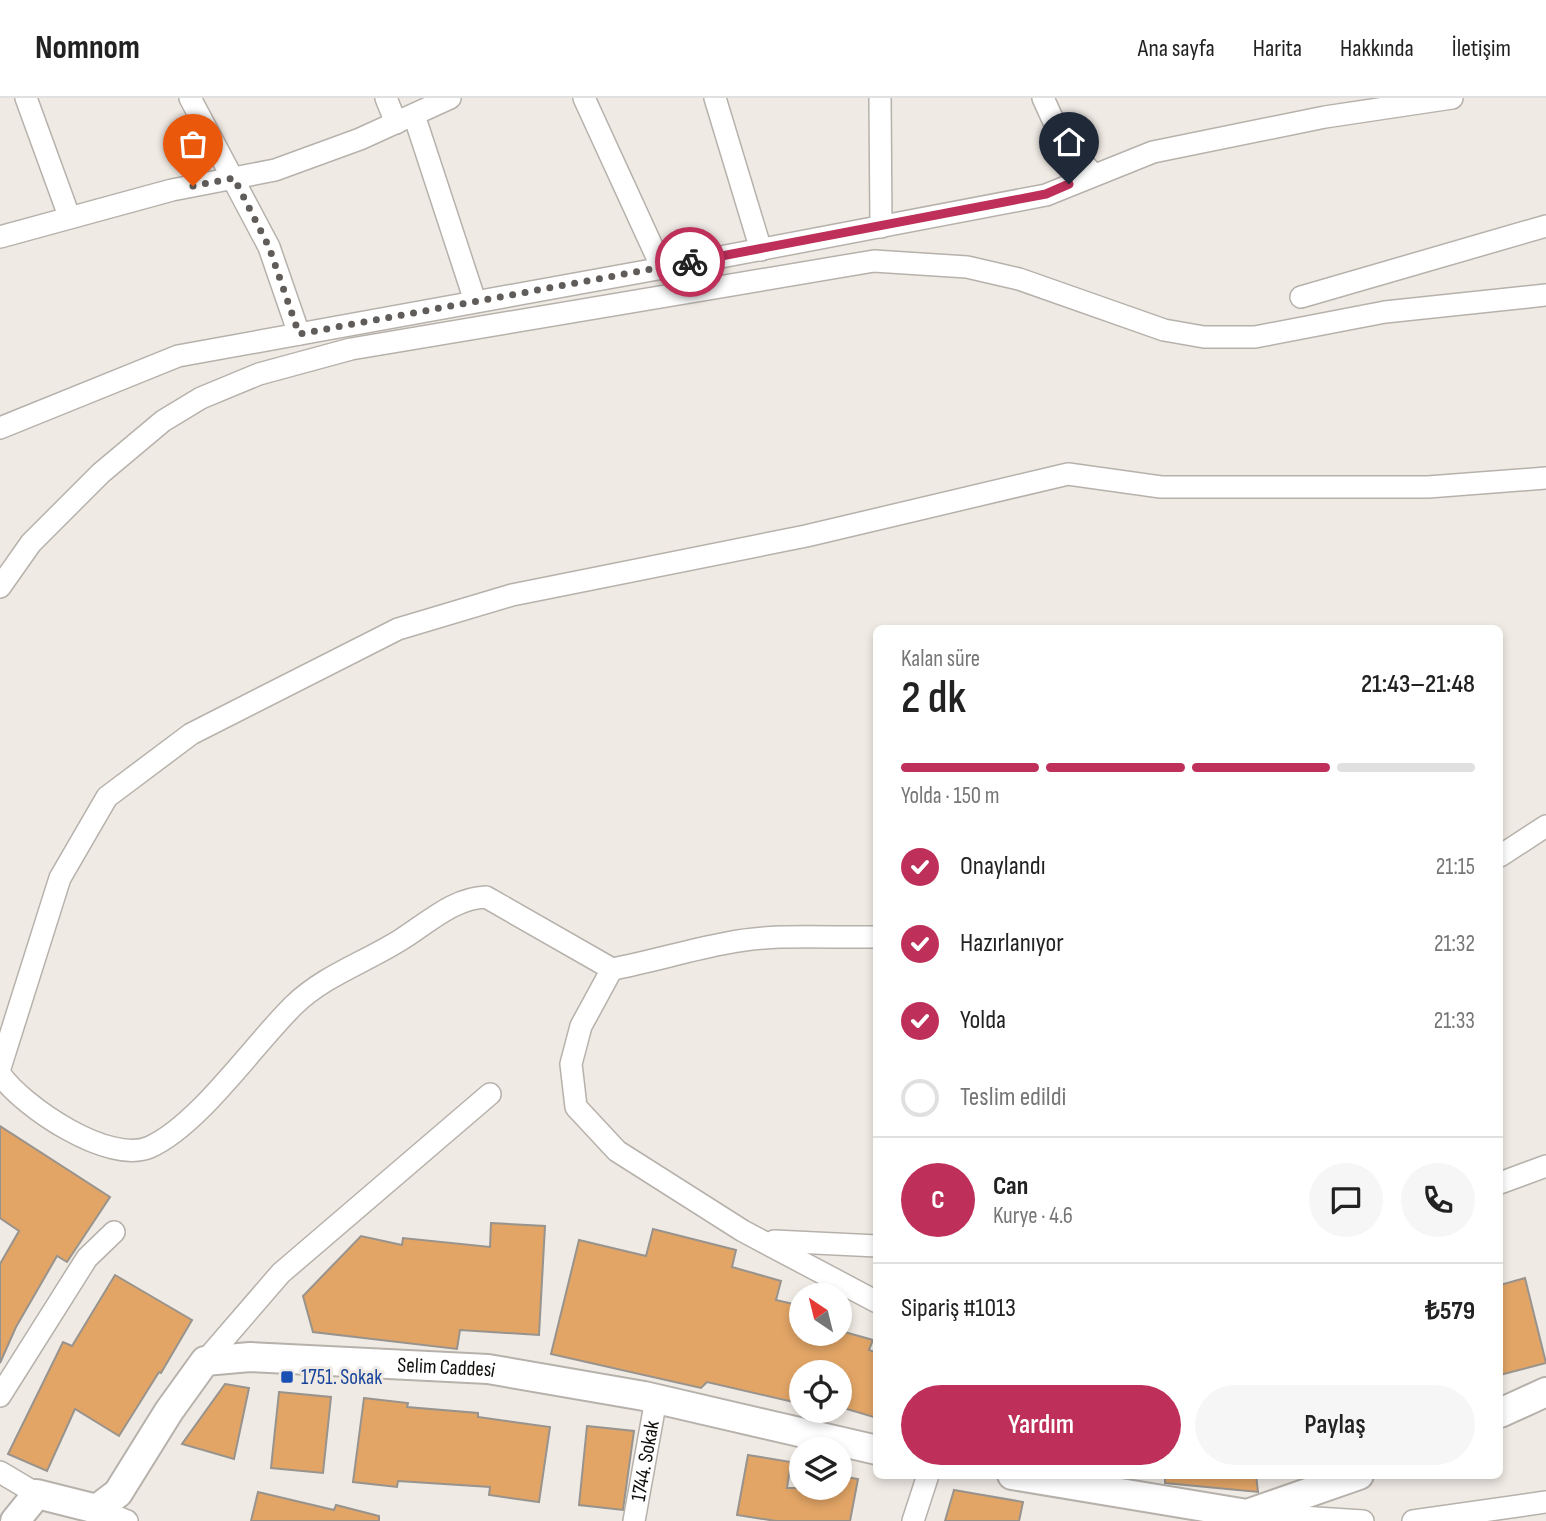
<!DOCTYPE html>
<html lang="tr">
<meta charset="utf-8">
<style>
:root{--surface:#fff;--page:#f6f6f6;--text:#222;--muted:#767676;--line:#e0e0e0;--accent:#be2f5a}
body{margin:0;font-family:"Sofia Sans Condensed",sans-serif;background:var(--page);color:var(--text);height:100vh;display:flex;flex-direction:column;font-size:26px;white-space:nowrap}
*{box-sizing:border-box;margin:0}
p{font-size:23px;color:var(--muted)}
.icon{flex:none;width:38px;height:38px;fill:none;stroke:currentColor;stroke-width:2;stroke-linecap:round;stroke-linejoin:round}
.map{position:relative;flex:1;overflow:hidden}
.side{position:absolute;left:873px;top:527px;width:630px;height:854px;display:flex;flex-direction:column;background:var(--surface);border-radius:10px;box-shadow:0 4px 10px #0003}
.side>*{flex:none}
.needle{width:46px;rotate:325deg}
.tools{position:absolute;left:789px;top:1185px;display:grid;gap:14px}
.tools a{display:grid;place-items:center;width:63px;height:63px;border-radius:50%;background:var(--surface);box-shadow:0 4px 10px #0003;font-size:35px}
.pin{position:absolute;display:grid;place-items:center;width:60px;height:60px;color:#fff;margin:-72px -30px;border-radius:50% 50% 50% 0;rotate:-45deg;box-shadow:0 0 7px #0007}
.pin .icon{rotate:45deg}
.courier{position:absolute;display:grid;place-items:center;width:70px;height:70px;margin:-35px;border:5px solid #be2f5a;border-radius:50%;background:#fff;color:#222;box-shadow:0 2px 9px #0007}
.head em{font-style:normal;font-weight:600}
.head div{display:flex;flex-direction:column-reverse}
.head{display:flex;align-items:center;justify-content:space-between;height:119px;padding:0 28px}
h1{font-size:46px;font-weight:600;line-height:52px}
.bar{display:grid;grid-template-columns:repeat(4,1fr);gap:10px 7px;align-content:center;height:84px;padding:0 28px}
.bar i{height:9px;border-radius:5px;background:var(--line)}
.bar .active{background:var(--accent)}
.bar p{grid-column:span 4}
.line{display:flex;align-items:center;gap:18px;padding:0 28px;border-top:2px solid var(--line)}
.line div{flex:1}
.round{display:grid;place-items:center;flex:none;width:74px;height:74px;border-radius:37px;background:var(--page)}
ol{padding:0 28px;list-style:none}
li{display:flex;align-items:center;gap:21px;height:77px}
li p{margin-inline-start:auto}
li .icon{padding:7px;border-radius:50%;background:var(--accent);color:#fff;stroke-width:4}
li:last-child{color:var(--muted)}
li i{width:38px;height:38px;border:4px solid var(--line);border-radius:50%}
.primary-button{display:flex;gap:14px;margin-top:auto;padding:14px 28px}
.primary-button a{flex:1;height:80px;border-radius:42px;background:var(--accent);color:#fff;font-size:28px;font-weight:600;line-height:80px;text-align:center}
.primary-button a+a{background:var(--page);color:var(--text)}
header{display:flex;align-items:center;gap:42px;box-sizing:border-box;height:98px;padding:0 35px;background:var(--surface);border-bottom:2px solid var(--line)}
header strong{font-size:33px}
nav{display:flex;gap:38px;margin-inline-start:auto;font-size:24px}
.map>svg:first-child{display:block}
.building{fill:#e2a566;stroke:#98938d;stroke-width:2}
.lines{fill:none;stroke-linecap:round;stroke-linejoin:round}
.minor-casing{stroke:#b7b1ab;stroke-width:24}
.major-casing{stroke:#b7b1ab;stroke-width:32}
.minor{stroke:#fff;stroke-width:21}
.major{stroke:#fff;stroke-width:28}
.done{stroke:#605c59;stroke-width:7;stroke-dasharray:0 12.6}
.route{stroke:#be2f5a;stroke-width:9}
.transit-dot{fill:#1a4fb4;stroke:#f0eae4;stroke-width:2.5}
.labels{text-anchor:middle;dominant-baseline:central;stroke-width:6;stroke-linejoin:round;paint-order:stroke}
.street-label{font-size:21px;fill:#12100e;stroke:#f0eae4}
.transit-label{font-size:21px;fill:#164399;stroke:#f0eae4;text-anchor:start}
</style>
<header>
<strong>Nomnom</strong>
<nav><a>Ana sayfa</a><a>Harita</a><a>Hakkında</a><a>İletişim</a></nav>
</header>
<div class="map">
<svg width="1546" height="1423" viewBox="0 0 1546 1423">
<rect width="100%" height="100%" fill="#f0eae4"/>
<g class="building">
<path d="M0,1028l110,71 -43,65 -10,-6 -41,71 -16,36v-99l19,-33 -19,-13z"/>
<path d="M491,1125l54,3 -6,109 -79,-5 -3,19 -144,-17 -10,-36 58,-60 41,9 1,-7 87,9z"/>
<path d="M653,1131l83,21 -4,17 49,14 -5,19 26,6v28h38l1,-3 32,9 -4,10 8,3v65l-37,-11v-35h-38v32l-95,-22 -6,6 -150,-34 28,-114 67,16z"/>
<path d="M115,1177l77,45 -31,53 -2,-1 -40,64 -44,-27 -28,62 -39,-17 55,-112 9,4z"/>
<path d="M1525,1180l21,85 -46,12v-90z"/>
<path d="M225,1286l24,4 -15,71 -52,-15z"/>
<path d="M279,1294l52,5 -8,76 -52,-5z"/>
<path d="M364,1300l44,5 -1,4 71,6v4l72,10 -11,75 -50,-7 1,-8 -92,-6 -1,6 -44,-5z"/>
<path d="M587,1328l47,5 -11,79 -44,-5z"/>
<path d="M748,1357l43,7 -4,26h53v-12l18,3 -8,42h-74l-39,-6z"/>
<path d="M1165,1377h91l2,17 -93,-9z"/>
<path d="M954,1392l69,12 -4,19h-74z"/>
<path d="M258,1394l76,18 2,-5 43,11v5h-128z"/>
</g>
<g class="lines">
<g class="minor-casing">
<g id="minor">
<path d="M26,0l43,118"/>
<path d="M190,0l79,149 30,87"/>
<path d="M386,0l10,25"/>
<path d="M584,0l78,170"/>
<path d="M715,0l46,152"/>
<path d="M880,0l1,129"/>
<path d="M1043,0l20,44 30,32"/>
<path d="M414,17l61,186"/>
<path d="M0,139l172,-47 103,-20 85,-31 90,-41"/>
<path d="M1301,199l245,-71"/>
<path d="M0,330l178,-72 485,-88 383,-73 107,-43 172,-35 127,-19"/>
<path d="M0,489l31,-44 70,-70 62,-52 38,-23 58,-24 92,-25 523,-88 93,6 52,12 145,51 40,7h51l130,-25 161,-17"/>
<path d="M1500,758l46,-30"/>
<path d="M612,871c39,-7 76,-19 115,-26 48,-10 101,-5 150,-6"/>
<path d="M0,970l60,-190 47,-81 84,-63 207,-105 114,-34 294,-59 262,-62 93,13h267l118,-9"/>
<path d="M0,976c23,33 109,91 150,73 49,-22 104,-103 144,-142 31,-30 72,-43 108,-66 27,-17 52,-41 84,-42l126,72 -31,57 -10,38 5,43 41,44 126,80 134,71"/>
<path d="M1500,1085l46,-17"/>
<path d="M774,1143l103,5"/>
<path d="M205,1263l76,-88 209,-179"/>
<path d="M0,1298l87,-138 27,-26"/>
<path d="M0,1374l37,22"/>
<path d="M97,1411l30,12"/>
<path d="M1256,1416l107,7"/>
<path id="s1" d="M634,1423l22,-122"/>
<path d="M913,1423l15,-46"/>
<path d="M1413,1423l133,-19"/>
</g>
</g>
<g class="major-casing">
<g id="major">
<path d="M1500,1315l46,-21"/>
<path d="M1012,1377l235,39 112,-39"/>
<path id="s2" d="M15,1423l22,-27 60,15 21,-16 51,-82 36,-50 45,-4 238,12 156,27 233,54"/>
</g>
</g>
<use href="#minor" class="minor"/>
<use href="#major" class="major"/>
</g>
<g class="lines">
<path class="done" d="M193,88l41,-8 35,69 30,87 391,-72"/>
<path class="route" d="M690,164l356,-68 23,-10"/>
</g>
<rect class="transit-dot" x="280" y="1272" width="14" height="14" rx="3.5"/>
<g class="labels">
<g class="street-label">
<text stroke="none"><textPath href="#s2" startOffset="523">Selim Caddesi</textPath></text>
<text stroke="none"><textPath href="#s1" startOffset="61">1744. Sokak</textPath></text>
</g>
<g class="transit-label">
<text x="301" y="1279">1751. Sokak</text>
</g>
</g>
</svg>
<div class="tools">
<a><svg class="needle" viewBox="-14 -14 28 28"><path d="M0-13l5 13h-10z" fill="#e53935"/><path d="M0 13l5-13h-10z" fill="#767676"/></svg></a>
<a><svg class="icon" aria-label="locate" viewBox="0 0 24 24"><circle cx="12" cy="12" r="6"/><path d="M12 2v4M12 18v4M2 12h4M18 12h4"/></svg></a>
<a><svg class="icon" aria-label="layers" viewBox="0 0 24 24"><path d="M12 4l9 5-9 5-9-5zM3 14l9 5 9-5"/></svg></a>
</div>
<div class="pin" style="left:193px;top:88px;background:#ea580c"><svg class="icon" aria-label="bag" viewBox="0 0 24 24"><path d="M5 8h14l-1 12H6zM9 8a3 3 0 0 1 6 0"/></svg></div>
<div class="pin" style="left:1069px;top:86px;background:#1f2937"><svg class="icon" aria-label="home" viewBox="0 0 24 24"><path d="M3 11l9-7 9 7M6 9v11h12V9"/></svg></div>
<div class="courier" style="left:690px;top:164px"><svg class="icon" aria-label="bike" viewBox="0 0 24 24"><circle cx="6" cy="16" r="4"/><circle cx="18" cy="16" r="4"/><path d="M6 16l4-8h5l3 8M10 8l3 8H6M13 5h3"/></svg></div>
<section class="side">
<div class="head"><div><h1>2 dk</h1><p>Kalan süre</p></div><em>21:43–21:48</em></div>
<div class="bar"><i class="active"></i><i class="active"></i><i class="active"></i><i></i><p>Yolda · 150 m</p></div>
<ol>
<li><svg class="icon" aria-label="check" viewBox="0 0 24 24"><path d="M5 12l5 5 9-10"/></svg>Onaylandı<p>21:15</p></li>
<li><svg class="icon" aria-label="check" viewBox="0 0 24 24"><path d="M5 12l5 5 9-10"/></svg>Hazırlanıyor<p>21:32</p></li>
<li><svg class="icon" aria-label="check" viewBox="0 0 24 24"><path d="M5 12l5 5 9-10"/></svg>Yolda<p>21:33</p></li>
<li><i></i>Teslim edildi</li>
</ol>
<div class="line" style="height:126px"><b class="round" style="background:var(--accent);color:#fff">C</b><div><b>Can</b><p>Kurye · 4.6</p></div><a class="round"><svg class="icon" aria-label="chat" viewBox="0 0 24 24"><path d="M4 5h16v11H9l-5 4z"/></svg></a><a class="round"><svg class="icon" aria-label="phone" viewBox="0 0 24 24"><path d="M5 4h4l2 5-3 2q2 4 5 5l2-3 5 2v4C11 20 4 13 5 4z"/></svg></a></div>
<div class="line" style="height:91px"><div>Sipariş #1013</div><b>₺579</b></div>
<div class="primary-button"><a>Yardım</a><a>Paylaş</a></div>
</section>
</div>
